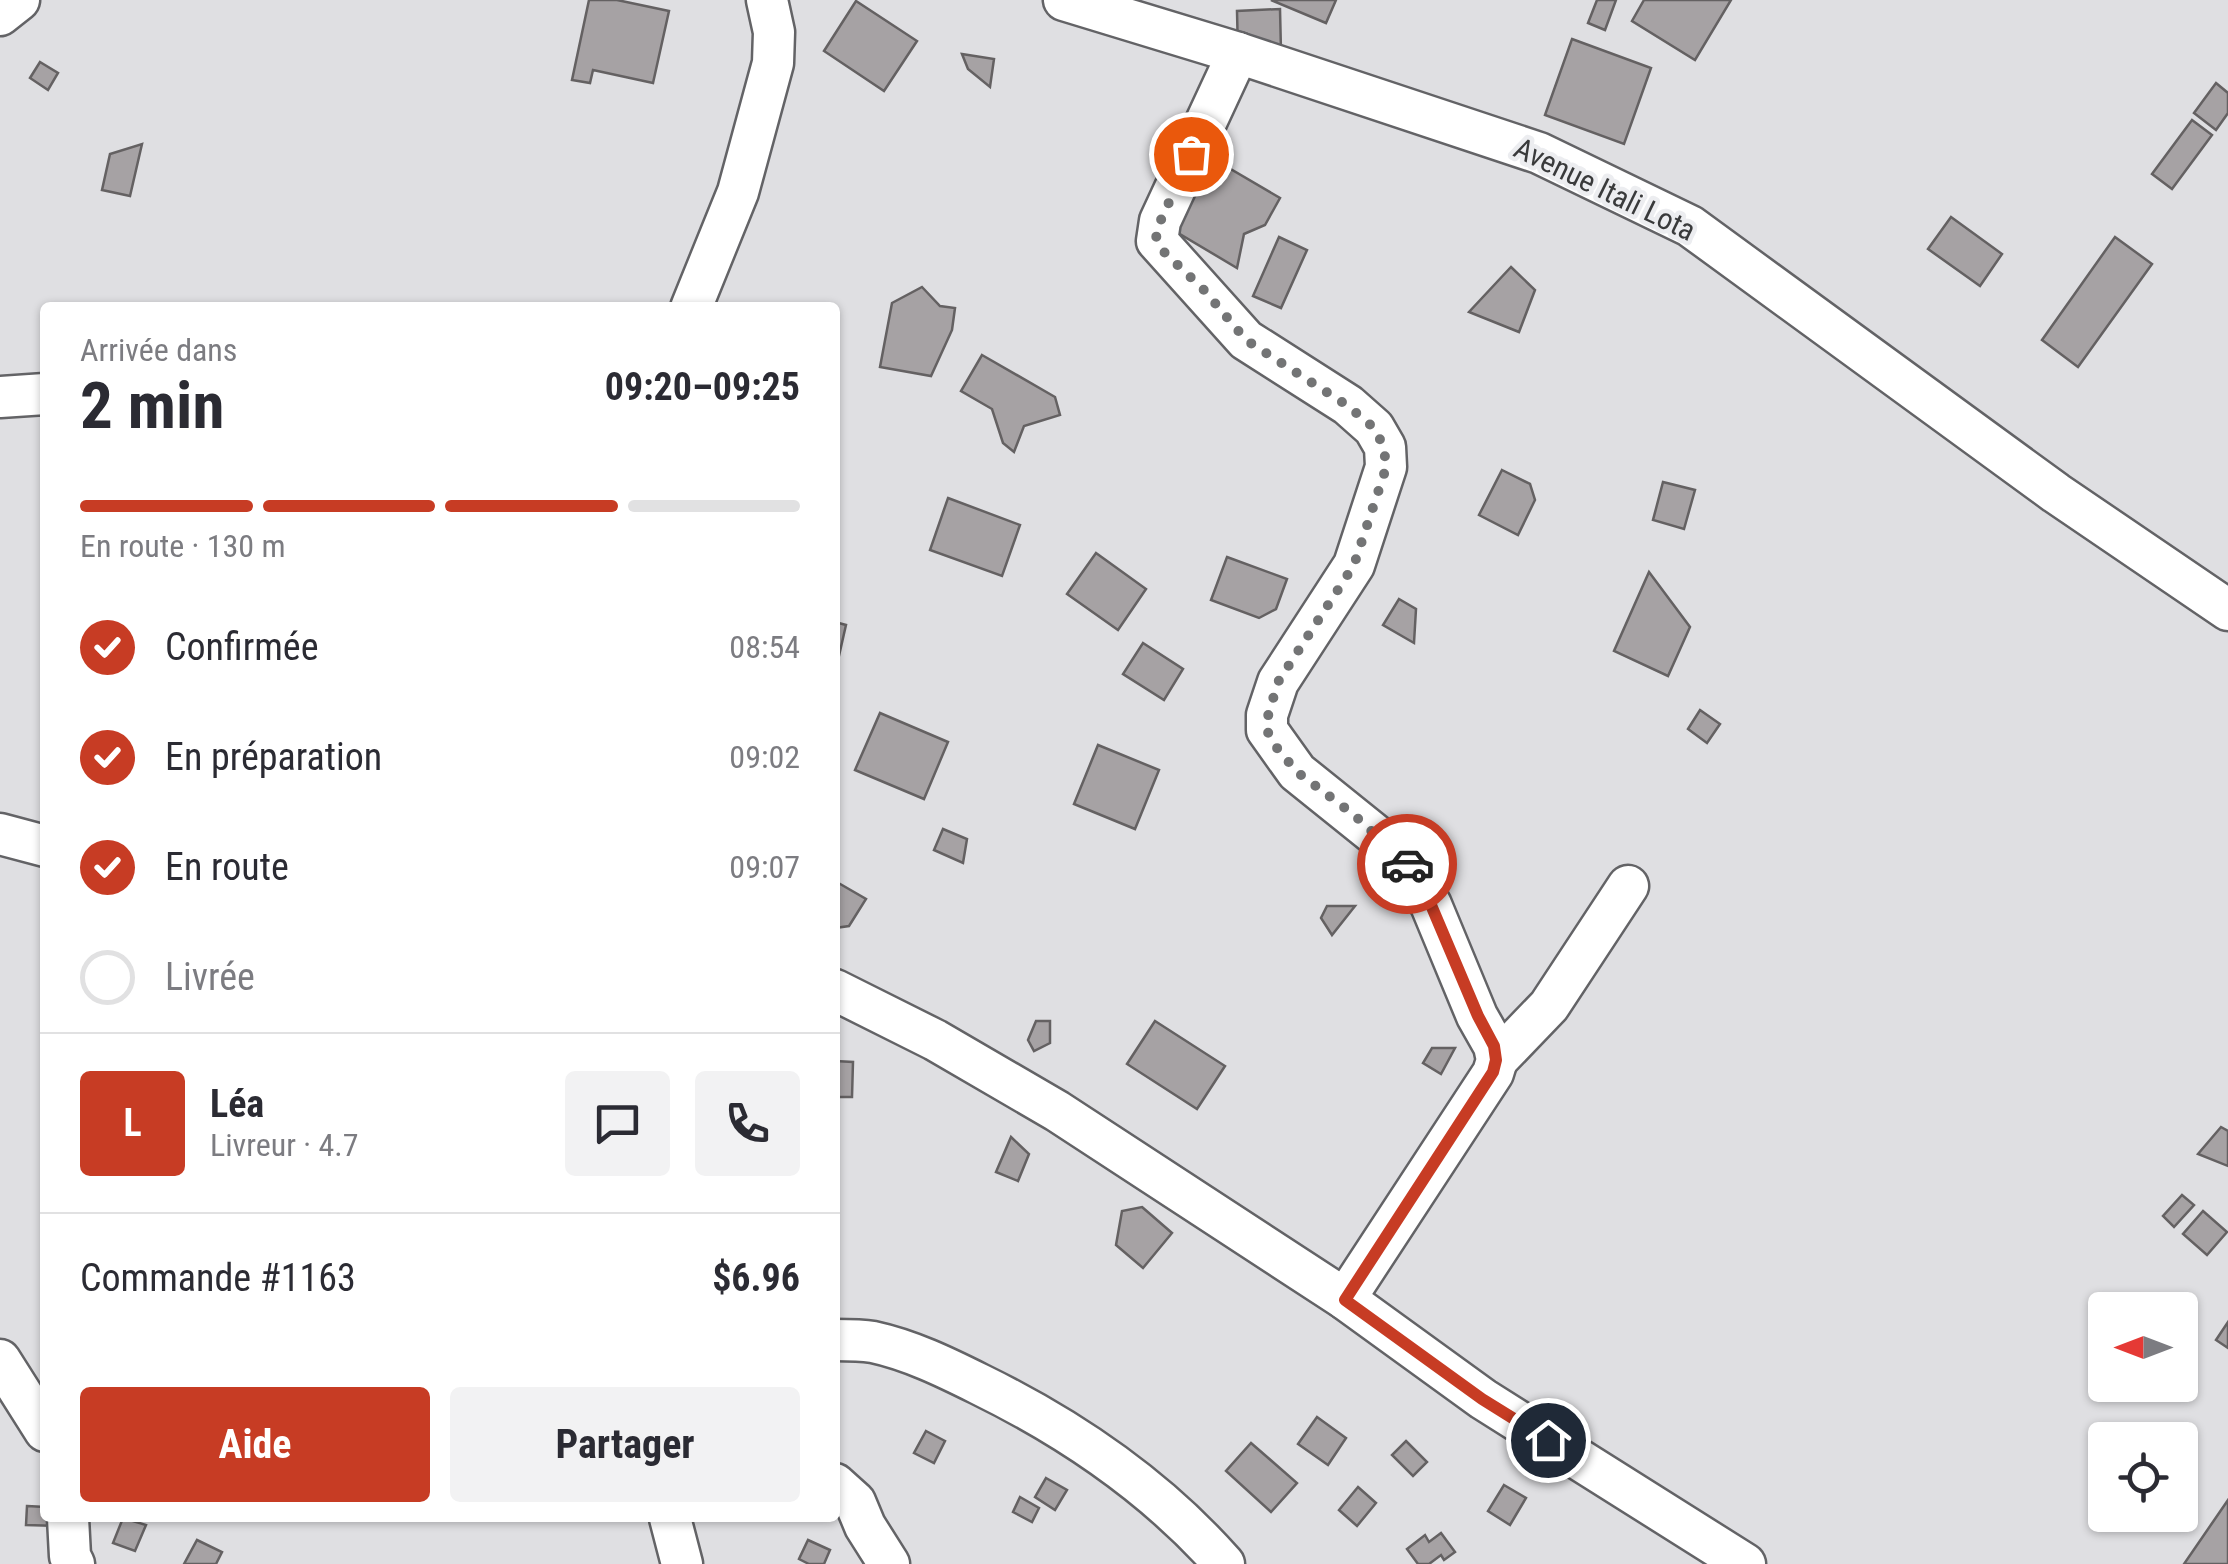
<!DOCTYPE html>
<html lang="fr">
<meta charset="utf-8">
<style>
:root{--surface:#fff;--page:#f2f2f3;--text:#2b2b33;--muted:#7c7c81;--line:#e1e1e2;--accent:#c73c24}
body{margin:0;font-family:"Roboto Condensed",sans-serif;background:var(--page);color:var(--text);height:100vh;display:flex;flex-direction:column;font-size:38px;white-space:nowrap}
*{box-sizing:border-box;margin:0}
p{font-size:32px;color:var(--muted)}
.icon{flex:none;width:55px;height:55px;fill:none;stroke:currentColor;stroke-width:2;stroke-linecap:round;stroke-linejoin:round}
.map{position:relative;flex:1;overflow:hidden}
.drawer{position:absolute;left:40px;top:302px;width:800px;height:1220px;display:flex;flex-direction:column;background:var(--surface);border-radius:10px;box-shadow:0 2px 8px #0004}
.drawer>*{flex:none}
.needle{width:65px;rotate:270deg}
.buttons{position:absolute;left:2088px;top:1292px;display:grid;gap:20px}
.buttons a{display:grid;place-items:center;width:110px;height:110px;border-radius:10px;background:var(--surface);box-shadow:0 2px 8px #0004;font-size:50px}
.pin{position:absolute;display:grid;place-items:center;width:85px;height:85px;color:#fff;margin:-42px;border:5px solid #fff;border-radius:50%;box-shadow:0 2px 10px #0007}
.courier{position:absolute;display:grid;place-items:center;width:100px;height:100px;margin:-50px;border:8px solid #c73c24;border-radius:50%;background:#fff;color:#222;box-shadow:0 2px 12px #0007}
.head em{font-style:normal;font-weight:700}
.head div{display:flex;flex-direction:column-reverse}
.head{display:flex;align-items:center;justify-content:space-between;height:170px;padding:0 40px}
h1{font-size:65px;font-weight:700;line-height:75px}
.bar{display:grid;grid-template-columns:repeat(4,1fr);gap:15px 10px;align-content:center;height:120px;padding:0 40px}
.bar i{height:12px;border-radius:8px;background:var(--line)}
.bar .on{background:var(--accent)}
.bar p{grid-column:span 4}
.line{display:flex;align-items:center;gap:25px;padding:0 40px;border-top:2px solid var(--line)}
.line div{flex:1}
.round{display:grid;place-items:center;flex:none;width:105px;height:105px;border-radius:10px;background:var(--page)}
ol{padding:0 40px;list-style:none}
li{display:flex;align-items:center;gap:30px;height:110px}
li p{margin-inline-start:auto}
li .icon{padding:10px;border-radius:50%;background:var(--accent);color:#fff;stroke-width:4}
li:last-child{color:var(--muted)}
li i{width:55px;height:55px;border:5px solid var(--line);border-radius:50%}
.action{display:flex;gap:20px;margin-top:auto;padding:20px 40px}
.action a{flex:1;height:115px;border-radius:10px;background:var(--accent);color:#fff;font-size:40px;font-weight:700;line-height:115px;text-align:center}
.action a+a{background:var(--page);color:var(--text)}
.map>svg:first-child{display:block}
.building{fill:#a6a2a4;stroke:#646162;stroke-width:2.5}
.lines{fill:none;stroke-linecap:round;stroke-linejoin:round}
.street-casing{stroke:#636366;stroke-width:45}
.street{stroke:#fff;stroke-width:40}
.done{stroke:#737475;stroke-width:10;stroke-dasharray:0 18}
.route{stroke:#c73c24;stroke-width:12}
.labels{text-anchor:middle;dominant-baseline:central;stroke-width:9;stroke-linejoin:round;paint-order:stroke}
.street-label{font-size:30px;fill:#393a3b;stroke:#ecedf0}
</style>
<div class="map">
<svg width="2228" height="1564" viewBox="0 0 2228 1564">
<rect width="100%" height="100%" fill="#dfdfe2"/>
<g class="building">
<path d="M589,0h28l52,11 -16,72 -60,-13 -3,13 -18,-3z"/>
<path d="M1271,0h65l-10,23z"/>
<path d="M1597,0h19l-11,30 -17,-7z"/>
<path d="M1644,0h87l-36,60 -63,-39z"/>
<path d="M856,1l61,40 -33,50 -60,-40z"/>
<path d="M1280,9l1,43 -43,1 -1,-42z"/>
<path d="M1572,39l79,29 -27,76 -79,-29z"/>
<path d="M962,54l32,5 -4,28 -22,-18z"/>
<path d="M40,62l18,11 -10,17 -18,-12z"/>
<path d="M2216,83l12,10v20l-12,17 -22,-17z"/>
<path d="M2192,120l20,15 -40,54 -20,-15z"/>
<path d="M142,144l-12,52 -28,-6 8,-36z"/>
<path d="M1205,154l75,44 -15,27 -21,9 -7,34 -74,-44z"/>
<path d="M1951,217l51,37 -22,32 -52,-37z"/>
<path d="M1279,237l28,13 -26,58 -28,-12z"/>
<path d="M2115,237l37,27 -74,103 -36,-27z"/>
<path d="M1511,267l24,23 -16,42 -50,-20z"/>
<path d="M922,287l18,19 15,2 -3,22 -21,46 -51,-9 12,-64z"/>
<path d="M982,355l73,42 5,18 -36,11 -10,26 -11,-9 -11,-34 -31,-18z"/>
<path d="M1502,470l28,14 5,16 -17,35 -39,-20z"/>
<path d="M1663,482l32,8 -11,39 -31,-9z"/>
<path d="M948,498l72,27 -18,51 -72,-26z"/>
<path d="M1096,553l50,36 -28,41 -51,-36z"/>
<path d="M1227,557l60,22 -11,30 -17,9 -48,-18z"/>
<path d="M1649,572l41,55 -22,49 -54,-25z"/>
<path d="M1399,599l17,10 -2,34 -31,-18z"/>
<path d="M835,622l11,3 -10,44h-1z"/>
<path d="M1143,643l40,26 -19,31 -41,-26z"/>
<path d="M1700,710l20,14 -13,19 -19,-14z"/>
<path d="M880,713l68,29 -24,57 -69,-29z"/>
<path d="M1098,745l61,25 -24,59 -61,-25z"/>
<path d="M943,829l24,10 -4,24 -29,-13z"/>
<path d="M1427,856l22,15 -8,12 -37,-25z"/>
<path d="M835,881l31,18 -17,27 -14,2z"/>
<path d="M1327,906h28l-23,29 -11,-17z"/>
<path d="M1036,1021h14v22l-16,8 -6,-11z"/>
<path d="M1155,1021l70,45 -28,43 -70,-45z"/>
<path d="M1432,1048h23l-14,26 -18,-11z"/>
<path d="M835,1061l18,1 -1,35h-17z"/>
<path d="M2221,1127l7,4v35l-30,-12z"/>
<path d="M1011,1137l18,17 -11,27 -22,-9z"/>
<path d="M2182,1195l12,10 -20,22 -11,-11z"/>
<path d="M1142,1207l30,26 -29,35 -27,-23 6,-34z"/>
<path d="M2203,1211l24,21 -20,23 -24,-21z"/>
<path d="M2228,1322v26l-12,-8z"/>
<path d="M1317,1417l29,21 -18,27 -30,-21z"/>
<path d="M926,1431l19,10 -11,22 -20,-10z"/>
<path d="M1406,1441l21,21 -14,14 -21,-21z"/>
<path d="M1251,1443l46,40 -26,29 -45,-41z"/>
<path d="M1046,1478l21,12 -12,20 -20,-13z"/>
<path d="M1504,1485l22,13 -16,27 -22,-14z"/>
<path d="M1358,1487l18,16 -19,23 -18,-16z"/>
<path d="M1020,1497l19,11 -7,14 -19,-10z"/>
<path d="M2228,1500v64h-44z"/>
<path d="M27,1506l18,1v11h14v8l-33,-1z"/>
<path d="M123,1518l23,7 -11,26 -22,-8z"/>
<path d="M1441,1533l14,19 -11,8 -3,-5 -12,9h-11l-11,-15 18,-14 4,7z"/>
<path d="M197,1540l25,12 -6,12h-32z"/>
<path d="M808,1540l22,10 -6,14h-15l-10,-5z"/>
</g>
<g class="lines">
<g class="street-casing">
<g id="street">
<path d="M1064,0l174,53 301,100 151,73 366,267 172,117"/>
<path d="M0,15l19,-15"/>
<path d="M1238,53l-78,168 -3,20 89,99 102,65 26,23 11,19 1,20 -32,98 -76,117 -11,33v15l30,42 107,86 27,47 46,111 17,30 3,14 -4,13 -148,226"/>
<path d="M691,308l47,-116 35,-129 1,-31 -7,-32"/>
<path d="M0,397l45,-3"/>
<path d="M0,834l45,12"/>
<path d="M835,990l100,50 122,71 288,188 138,100 262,165"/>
<path d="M1497,1060l52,-54 79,-120"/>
<path d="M835,1340c12,0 26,0 38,2 37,8 72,25 106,42 92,45 177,103 245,180"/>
<path d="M0,1360l45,71"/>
<path d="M835,1484l20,18 10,24 24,38"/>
<path d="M68,1518l2,38 4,8"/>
<path d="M670,1518l12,46"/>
</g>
</g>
<use href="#street" class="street"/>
</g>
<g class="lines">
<path class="done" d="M1191,154l-31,68 -4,14 7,15 41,39 42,50 102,66 26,22 10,19 2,21 -32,97 -76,117 -10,34 -1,14 5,12 25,30 56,42 54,50"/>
<path class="route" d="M1407,864l24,41 47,111 16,30 2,14 -3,12 -148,228 137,99 66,41"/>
</g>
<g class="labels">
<g class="street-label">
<text transform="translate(1605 189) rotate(26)">Avenue Itali Lota</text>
</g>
</g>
</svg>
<div class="buttons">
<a><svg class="needle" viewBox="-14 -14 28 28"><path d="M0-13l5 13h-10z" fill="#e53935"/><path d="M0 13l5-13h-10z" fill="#7c7c81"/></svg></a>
<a><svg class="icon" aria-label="locate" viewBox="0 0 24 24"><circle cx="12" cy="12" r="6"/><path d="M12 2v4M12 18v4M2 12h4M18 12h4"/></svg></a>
</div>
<div class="pin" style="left:1191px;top:154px;background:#ea580c"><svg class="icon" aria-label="bag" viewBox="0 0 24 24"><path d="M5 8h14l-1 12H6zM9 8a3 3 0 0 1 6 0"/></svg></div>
<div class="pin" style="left:1548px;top:1440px;background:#1f2937"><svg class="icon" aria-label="home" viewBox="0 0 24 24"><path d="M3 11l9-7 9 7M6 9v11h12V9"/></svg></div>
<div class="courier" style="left:1407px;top:864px"><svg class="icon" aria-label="car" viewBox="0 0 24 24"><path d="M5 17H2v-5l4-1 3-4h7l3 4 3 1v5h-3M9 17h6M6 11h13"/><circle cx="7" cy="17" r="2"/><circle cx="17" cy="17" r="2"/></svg></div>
<section class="drawer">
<div class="head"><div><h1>2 min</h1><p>Arrivée dans</p></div><em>09:20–09:25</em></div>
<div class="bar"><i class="on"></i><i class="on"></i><i class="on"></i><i></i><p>En route · 130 m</p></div>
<ol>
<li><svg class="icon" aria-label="check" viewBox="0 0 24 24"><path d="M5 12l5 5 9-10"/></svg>Confirmée<p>08:54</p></li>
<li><svg class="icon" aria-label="check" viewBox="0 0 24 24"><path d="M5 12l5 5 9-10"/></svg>En préparation<p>09:02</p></li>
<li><svg class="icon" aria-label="check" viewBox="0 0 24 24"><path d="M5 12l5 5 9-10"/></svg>En route<p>09:07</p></li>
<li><i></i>Livrée</li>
</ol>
<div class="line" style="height:180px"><b class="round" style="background:var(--accent);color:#fff">L</b><div><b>Léa</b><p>Livreur · 4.7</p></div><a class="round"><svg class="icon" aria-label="chat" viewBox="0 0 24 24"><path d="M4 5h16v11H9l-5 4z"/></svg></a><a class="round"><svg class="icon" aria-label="phone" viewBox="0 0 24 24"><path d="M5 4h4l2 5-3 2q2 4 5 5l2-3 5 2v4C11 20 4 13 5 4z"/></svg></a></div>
<div class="line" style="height:130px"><div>Commande #1163</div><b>$6.96</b></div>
<div class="action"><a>Aide</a><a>Partager</a></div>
</section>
</div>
